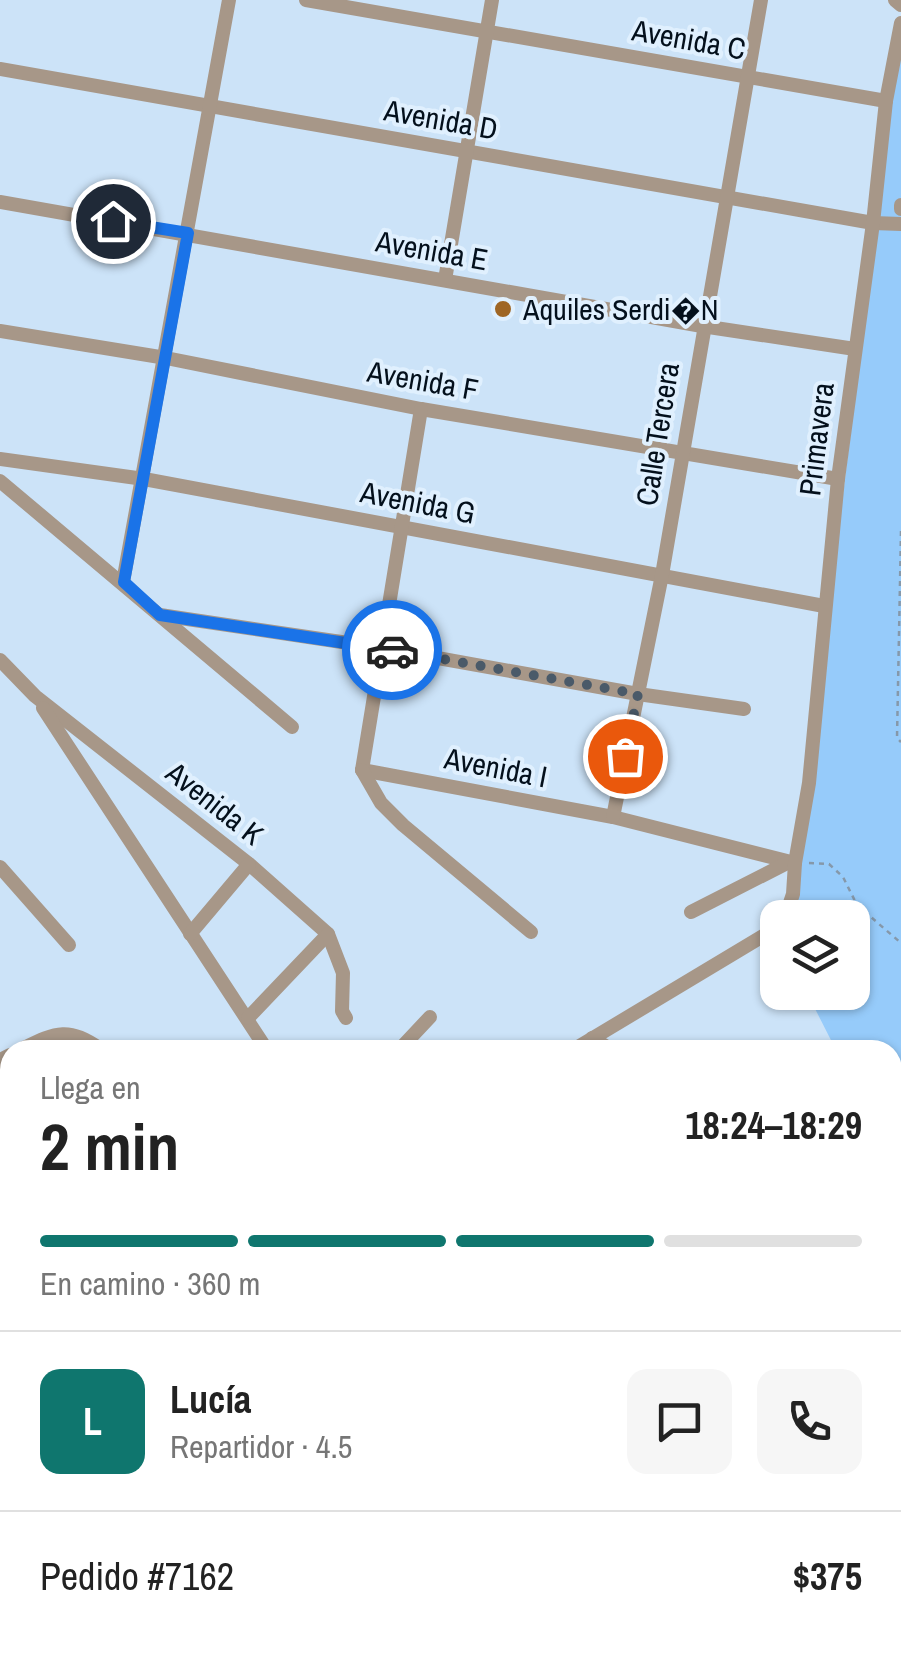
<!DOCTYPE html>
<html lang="es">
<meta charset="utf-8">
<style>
:root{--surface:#fff;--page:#f6f6f6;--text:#222;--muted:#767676;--line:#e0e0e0;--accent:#0f766e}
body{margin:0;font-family:"Archivo Narrow",sans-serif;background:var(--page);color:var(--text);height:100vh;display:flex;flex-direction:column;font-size:38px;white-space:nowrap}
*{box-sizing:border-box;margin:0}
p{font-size:32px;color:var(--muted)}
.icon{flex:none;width:55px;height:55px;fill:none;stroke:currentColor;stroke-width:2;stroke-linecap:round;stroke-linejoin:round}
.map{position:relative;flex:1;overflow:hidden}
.sheet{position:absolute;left:0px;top:1040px;width:902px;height:620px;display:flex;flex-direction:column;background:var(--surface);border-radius:30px 30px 0 0;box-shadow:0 2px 8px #0004}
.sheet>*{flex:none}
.buttons{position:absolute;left:760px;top:900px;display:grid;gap:20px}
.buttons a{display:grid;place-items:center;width:110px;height:110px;border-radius:20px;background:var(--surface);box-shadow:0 2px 8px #0004;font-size:50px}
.pin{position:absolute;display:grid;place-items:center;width:85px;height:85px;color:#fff;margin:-42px;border:5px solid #fff;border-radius:50%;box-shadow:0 2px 10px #0007}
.courier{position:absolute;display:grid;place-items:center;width:100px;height:100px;margin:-50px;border:8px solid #1a73e8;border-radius:50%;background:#fff;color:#222;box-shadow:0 2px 12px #0007}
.head em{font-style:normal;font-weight:700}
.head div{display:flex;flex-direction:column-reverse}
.head{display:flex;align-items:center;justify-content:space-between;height:170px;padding:0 40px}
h1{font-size:65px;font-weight:700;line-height:75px}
.bar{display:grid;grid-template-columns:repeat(4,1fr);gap:15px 10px;align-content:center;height:120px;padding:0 40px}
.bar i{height:12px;border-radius:8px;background:var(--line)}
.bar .current{background:var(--accent)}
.bar p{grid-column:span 4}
.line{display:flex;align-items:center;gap:25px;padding:0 40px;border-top:2px solid var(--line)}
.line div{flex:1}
.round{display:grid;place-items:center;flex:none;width:105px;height:105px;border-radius:20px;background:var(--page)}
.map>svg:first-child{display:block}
.green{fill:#96cbfa}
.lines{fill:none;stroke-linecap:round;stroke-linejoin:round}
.path{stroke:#8598aa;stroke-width:2.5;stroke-dasharray:5 5;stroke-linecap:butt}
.minor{stroke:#a79788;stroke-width:14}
.done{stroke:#4a5a69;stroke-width:10;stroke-dasharray:0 18}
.route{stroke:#1a73e8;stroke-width:12}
.poi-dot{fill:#9f6624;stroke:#e0f0fe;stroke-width:4}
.labels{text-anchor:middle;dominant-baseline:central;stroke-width:8;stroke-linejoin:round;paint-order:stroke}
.street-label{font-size:30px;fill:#04101c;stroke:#e0f0fe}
.poi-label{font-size:30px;fill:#04101c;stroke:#e0f0fe;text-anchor:start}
</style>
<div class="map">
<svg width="901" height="1660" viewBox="0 0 901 1660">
<rect width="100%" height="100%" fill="#cce3f8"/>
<path class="green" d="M901,27v1633h-757l2,-10h746v-600h-56l-29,-57 45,-1v-74l-67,-1 43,-301z"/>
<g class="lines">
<g class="path">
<path d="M901,531l-4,207 4,4"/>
<path d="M809,863l20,1 14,13 14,28 44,38"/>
<path d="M892,1168l2,-2"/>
<path d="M892,1302l9,12"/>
<path d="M892,1572l9,-5"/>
<path d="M350,1650l10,10"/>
<path d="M423,1660l4,-10"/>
<path d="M866,1660l2,-10"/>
</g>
<g class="minor">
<path d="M306,0l580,101"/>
<path d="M895,0l6,5"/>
<path d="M0,69l873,154 28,1"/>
<path d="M0,202l702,124 153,23"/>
<path d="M901,205v4"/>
<path d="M445,280l47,-280"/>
<path d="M0,331l166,27 255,51 417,70"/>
<path d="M0,459l144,20 680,127"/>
<path d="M0,481l292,246"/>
<path d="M123,582l106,-582"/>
<path d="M160,615l222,33 256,46 106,15"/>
<path d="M0,660l35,36 214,168 79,70 15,39 -1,38 4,7"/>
<path d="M43,708l224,342"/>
<path d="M362,770l251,47 182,46"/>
<path d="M362,770l59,-361"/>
<path d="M362,770l19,33 22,22 128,107"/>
<path d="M613,817l49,-242 99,-575"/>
<path d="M0,867l69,78"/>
<path d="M691,912l98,-50"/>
<path d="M785,918l8,-24 2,-31 14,-80 29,-304 35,-256 13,-122 15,-78"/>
<path d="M190,934l59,-70"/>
<path d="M248,1018l80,-84"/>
<path d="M592,1038l20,12"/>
<path d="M20,1050c37,-18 47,-24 82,0"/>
<path d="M399,1050l31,-33"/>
<path d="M573,1050l205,-123"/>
<path d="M0,1060l10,-5"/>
<path d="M0,1073l10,6"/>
<path d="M3,1260l7,-20"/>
<path d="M0,1389l10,8"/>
<path d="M0,1504l10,45"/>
<path d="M0,1637h10"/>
<path d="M34,1650l3,10"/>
</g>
</g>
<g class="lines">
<path class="done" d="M392,650l246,44 -13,62"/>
<path class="route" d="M113,221l75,12 -64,349 36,33 232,35"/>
</g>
<circle class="poi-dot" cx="503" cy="309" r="10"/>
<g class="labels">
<g class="street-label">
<text transform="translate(689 39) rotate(10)">Avenida C</text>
<text transform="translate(441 119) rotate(10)">Avenida D</text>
<text transform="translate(432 250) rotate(10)">Avenida E</text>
<text transform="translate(423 380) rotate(10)">Avenida F</text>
<text transform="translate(657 434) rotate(-81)">Calle Tercera</text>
<text transform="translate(816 439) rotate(-83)">Primavera</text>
<text transform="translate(418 502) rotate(11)">Avenida G</text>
<text transform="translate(496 767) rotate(11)">Avenida I</text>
<text transform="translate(215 803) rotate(38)">Avenida K</text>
</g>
<g class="poi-label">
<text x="523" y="309">Aquiles Serdi�N</text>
</g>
</g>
</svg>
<div class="buttons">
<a><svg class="icon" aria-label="layers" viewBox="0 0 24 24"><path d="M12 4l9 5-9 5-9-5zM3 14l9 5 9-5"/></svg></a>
</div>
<div class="pin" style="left:625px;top:756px;background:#ea580c"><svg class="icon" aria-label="bag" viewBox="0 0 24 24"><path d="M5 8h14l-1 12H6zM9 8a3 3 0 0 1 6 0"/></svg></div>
<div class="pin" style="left:113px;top:221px;background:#1f2937"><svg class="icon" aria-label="home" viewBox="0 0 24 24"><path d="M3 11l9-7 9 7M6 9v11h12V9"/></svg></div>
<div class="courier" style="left:392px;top:650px"><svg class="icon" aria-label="car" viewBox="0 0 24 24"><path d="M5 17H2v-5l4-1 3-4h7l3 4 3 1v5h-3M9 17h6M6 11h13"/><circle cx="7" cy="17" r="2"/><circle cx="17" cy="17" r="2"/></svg></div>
<section class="sheet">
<div class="head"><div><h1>2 min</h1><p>Llega en</p></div><em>18:24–18:29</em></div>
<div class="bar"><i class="current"></i><i class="current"></i><i class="current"></i><i></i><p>En camino · 360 m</p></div>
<div class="line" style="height:180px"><b class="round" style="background:var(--accent);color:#fff">L</b><div><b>Lucía</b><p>Repartidor · 4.5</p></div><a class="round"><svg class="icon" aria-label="chat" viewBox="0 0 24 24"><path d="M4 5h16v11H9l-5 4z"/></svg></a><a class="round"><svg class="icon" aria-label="phone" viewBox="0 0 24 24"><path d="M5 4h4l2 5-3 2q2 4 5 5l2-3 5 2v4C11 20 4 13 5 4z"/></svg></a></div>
<div class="line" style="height:130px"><div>Pedido #7162</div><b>$375</b></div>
</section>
</div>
